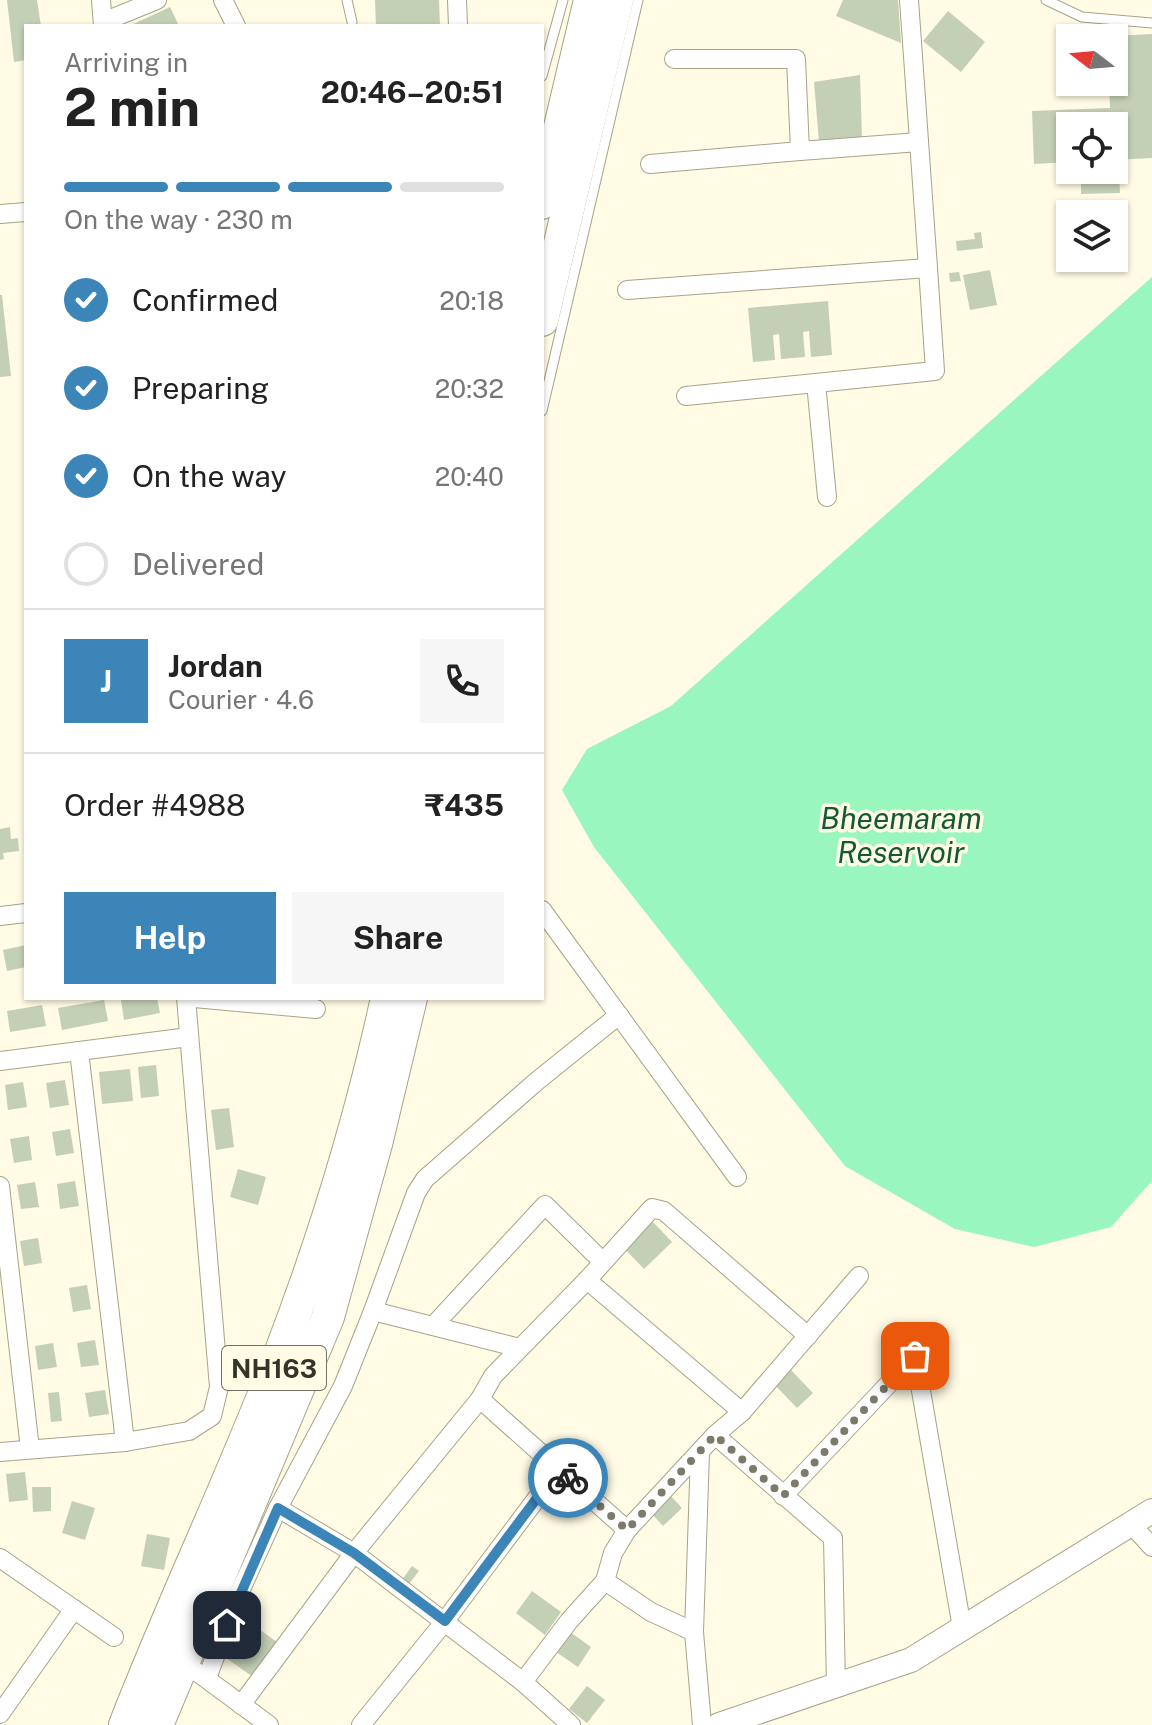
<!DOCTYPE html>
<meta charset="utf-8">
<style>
:root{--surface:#fff;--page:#f6f6f6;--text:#222;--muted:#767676;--line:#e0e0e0;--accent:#3c85b9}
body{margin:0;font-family:"Public Sans",sans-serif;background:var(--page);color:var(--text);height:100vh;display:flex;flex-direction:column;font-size:30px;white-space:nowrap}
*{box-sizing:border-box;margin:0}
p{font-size:26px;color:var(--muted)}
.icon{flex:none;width:44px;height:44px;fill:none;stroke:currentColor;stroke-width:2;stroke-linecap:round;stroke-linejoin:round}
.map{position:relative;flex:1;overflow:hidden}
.drawer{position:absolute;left:24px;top:24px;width:520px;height:976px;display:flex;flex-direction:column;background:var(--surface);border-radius:0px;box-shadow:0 2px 6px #0004}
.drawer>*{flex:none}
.needle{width:52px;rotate:286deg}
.controls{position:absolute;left:1056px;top:24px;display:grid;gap:16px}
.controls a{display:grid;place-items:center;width:72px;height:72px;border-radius:0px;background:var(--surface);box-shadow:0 2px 6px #0004;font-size:40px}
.pin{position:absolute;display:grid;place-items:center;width:68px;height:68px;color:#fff;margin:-34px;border-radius:16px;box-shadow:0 4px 12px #0006}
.courier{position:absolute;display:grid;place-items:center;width:80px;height:80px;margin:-40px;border:6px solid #3c85b9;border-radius:50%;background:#fff;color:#222;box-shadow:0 2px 10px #0007}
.headline em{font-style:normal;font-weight:700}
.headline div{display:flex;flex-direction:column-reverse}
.headline{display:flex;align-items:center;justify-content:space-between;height:136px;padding:0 40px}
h1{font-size:52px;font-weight:700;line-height:60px}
.bar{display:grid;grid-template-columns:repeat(4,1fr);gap:12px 8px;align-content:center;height:96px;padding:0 40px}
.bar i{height:10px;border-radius:6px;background:var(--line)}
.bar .active{background:var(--accent)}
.bar p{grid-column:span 4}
.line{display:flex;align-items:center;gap:20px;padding:0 40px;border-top:2px solid var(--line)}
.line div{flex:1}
.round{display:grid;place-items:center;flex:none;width:84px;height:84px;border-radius:0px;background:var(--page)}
ol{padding:0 40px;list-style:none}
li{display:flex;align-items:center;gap:24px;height:88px}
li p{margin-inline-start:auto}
li .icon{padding:8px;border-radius:50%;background:var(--accent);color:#fff;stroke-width:4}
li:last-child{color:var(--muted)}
li i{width:44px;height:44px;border:4px solid var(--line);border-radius:50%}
.cta{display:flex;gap:16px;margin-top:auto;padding:16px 40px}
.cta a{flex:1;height:92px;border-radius:0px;background:var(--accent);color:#fff;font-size:32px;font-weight:700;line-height:92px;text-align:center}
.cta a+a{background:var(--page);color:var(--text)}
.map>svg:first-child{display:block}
.water{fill:#99f6bd}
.building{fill:#c4d0b6}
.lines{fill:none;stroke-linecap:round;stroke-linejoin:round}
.lane-casing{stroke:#a7a388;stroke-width:11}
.street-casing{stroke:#a7a388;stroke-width:20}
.secondary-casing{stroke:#a7a388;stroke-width:26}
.highway-casing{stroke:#a7a388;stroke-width:34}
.lane{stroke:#fff;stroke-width:9}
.street{stroke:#fff;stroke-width:18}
.secondary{stroke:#fff;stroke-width:24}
.highway{stroke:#fff;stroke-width:32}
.done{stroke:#7c7a6b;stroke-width:8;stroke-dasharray:0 14.4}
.route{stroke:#3c85b9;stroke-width:10}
.labels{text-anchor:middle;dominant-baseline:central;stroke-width:7;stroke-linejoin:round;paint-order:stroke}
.shield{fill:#fffbe5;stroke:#727061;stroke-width:2}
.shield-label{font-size:26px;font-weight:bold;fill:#363429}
.water-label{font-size:30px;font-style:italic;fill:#135936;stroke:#fffbe5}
</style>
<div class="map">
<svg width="1152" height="1725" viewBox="0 0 1152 1725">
<rect width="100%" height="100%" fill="#fffbe5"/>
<path class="water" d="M1152,277v904l-41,46 -77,20 -79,-18 -110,-63 -251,-319 -32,-57 25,-41 84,-43z"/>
<g class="building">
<path d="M7,0h30l4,26h-15v34l-12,2z"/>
<path d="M375,0h64l1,26h-64z"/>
<path d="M843,0h55l3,43 -65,-27z"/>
<path d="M170,7l9,19h-50z"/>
<path d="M948,11l37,31 -24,30 -38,-31z"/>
<path d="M1152,34v124l-38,2v-34h-44v36l-36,2 -2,-53 78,-3 -1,-26h5v-46z"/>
<path d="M860,75l2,63 -43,4 -5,-60z"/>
<path d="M1114,165h5l1,28 -39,1v-24h33z"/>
<path d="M981,232l2,16 -26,3 -1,-10 19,-2 -1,-6z"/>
<path d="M990,270l7,35 -27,5 -7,-35z"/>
<path d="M959,272l2,9 -11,1 -1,-9z"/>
<path d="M0,295h2l9,81 -11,1z"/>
<path d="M828,301l4,54 -21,2 -2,-26 -6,1 2,25 -24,2 -2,-25 -6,1 2,25 -22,2 -5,-54z"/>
<path d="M10,827l1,12 7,-1 1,13 -16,2 1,6 -4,1v-31z"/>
<path d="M26,945v22l-19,4 -4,-21z"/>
<path d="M134,998h23l3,15 -36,7 -3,-20z"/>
<path d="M104,1000l4,21 -46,9 -4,-22z"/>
<path d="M42,1005l4,21 -36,6 -3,-21z"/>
<path d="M156,1065l3,31 -18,2 -3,-31z"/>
<path d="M130,1069l3,32 -31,3 -3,-32z"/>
<path d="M65,1080l4,25 -19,3 -4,-25z"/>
<path d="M23,1082l4,25 -19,3 -3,-25z"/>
<path d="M229,1108l5,39 -18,3 -5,-40z"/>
<path d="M70,1129l4,24 -18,3 -4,-24z"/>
<path d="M29,1136l3,24 -18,3 -4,-24z"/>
<path d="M238,1169l28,8 -8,28 -28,-8z"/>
<path d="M75,1181l4,25 -19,3 -3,-25z"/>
<path d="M35,1182l4,25 -18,2 -4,-24z"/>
<path d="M653,1222l19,20 -28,27 -20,-21z"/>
<path d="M38,1238l4,25 -18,3 -4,-25z"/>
<path d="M87,1285l4,24 -18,3 -4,-24z"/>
<path d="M95,1340l4,25 -18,2 -4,-24z"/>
<path d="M53,1343l4,24 -19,3 -3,-24z"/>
<path d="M789,1368l24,25 -16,15 -24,-25z"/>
<path d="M105,1390l4,24 -20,3 -4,-24z"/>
<path d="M59,1392l3,29 -11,1 -3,-29z"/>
<path d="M25,1472l3,28 -19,2 -3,-28z"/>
<path d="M32,1487h19v24l-18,1z"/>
<path d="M669,1494l13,14 -19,18 -13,-14z"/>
<path d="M72,1501l23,7 -10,32 -23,-7z"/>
<path d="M147,1534l23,4 -6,32 -23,-4z"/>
<path d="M412,1566l7,5 -14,18 -6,-5z"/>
<path d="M532,1591l29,21 -16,23 -29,-22z"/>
<path d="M250,1623l30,21 -24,35 -30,-21z"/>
<path d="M570,1632l21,15 -13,20 -22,-15z"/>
<path d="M587,1686l18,14 -18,23 -18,-14z"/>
</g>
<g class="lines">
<g class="lane-casing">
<g id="lane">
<path d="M347,0l5,22"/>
<path d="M1046,0l36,17 70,6"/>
<path d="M542,76l21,-76"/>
<path d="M542,411l96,-411"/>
</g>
</g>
<g class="street-casing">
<g id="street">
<path d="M101,0l2,26"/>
<path d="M223,0l13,26"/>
<path d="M457,0l1,26"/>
<path d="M103,22l54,-22"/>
<path d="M674,59h122l4,92 119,-9"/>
<path d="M650,164l150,-13"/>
<path d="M0,214l26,-2"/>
<path d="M627,290l301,-22 -19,-268"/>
<path d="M816,383l11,114"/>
<path d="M686,396l249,-25 -7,-103"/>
<path d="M542,910l195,267"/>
<path d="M0,916l26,-3"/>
<path d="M194,998l122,11"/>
<path d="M79,1051l46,391"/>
<path d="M0,1061l189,-24"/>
<path d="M0,1186l30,263"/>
<path d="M587,1280l155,132"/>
<path d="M373,1311l147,37"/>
<path d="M433,1326l112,-121 58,57"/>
<path d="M480,1399l147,131"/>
<path d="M715,1435l118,103 3,148"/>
<path d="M0,1452l125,-10 64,-11 23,-15 7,-29 -33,-389"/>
<path d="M700,1452l-6,180 8,93"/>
<path d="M783,1496l132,-140 47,272"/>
<path d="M278,1508l76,45 169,129 48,43"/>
<path d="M1131,1524l21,23"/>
<path d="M0,1558l114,79"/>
<path d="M605,1581l46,31 43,20"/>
<path d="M197,1672l72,53"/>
<path d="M207,1678l30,-80 41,-90 65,-122 30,-75 43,-118 9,-14 112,-98 82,-66"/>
<path d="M523,1682l46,-61 36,-40 8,-28 14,-23 88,-95 27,-23 117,-136"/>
<path d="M241,1705l113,-152 126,-154 13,-23 94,-96 65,-72 12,3 144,125"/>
<path d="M0,1714l74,-105"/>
<path d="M361,1725l84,-104 113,-151"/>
</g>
</g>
<g class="secondary-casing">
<path id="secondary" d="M719,1725l192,-65 241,-149"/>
</g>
<g class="highway-casing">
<g id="highway">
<path d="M542,203l48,-203"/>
<path d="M542,320l75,-320"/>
<path d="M125,1725c49,-126 108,-248 156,-374 44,-115 80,-233 106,-353"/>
<path d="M157,1725l171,-408 48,-173 35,-146"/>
</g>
</g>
<use href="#lane" class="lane"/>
<use href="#street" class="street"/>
<use href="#secondary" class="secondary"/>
<use href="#highway" class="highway"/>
</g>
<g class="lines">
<path class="done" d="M568,1478l59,52 88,-95 68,61 132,-140"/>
<path class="route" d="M227,1625l51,-117 76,45 91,68 113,-151 10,8"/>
</g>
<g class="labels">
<rect class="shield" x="222" y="1346" width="104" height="44" rx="6"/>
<g class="shield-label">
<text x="274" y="1368">NH163</text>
</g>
<g class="water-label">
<text x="901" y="818">Bheemaram<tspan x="901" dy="34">Reservoir</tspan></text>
</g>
</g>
</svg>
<div class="controls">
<a><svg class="needle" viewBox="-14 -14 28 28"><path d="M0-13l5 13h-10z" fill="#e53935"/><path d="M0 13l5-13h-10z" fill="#767676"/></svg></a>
<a><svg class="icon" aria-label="locate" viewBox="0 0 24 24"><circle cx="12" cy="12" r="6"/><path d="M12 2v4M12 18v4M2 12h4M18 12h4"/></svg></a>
<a><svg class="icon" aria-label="layers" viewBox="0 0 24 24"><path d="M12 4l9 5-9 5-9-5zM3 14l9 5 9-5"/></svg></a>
</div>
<div class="pin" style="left:915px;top:1356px;background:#ea580c"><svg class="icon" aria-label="bag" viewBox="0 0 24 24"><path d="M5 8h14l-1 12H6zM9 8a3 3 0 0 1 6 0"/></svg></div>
<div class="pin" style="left:227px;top:1625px;background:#1f2937"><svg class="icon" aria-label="home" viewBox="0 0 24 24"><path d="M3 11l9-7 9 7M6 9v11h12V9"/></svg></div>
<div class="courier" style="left:568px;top:1478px"><svg class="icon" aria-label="bike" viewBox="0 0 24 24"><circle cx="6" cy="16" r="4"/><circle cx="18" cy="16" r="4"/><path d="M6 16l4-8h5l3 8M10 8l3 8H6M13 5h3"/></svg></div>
<section class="drawer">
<div class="headline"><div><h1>2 min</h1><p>Arriving in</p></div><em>20:46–20:51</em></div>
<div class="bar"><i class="active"></i><i class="active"></i><i class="active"></i><i></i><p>On the way · 230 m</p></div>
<ol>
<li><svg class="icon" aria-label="check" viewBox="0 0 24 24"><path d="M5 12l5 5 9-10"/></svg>Confirmed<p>20:18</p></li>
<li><svg class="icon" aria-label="check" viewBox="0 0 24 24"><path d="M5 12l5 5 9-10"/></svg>Preparing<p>20:32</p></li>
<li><svg class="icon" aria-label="check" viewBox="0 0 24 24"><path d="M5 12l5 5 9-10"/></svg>On the way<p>20:40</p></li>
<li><i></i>Delivered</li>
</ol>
<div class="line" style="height:144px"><b class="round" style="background:var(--accent);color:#fff">J</b><div><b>Jordan</b><p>Courier · 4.6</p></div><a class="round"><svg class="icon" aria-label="phone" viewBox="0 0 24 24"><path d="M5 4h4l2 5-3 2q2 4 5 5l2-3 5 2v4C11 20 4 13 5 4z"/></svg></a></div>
<div class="line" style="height:104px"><div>Order #4988</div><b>₹435</b></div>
<div class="cta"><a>Help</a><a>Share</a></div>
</section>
</div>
